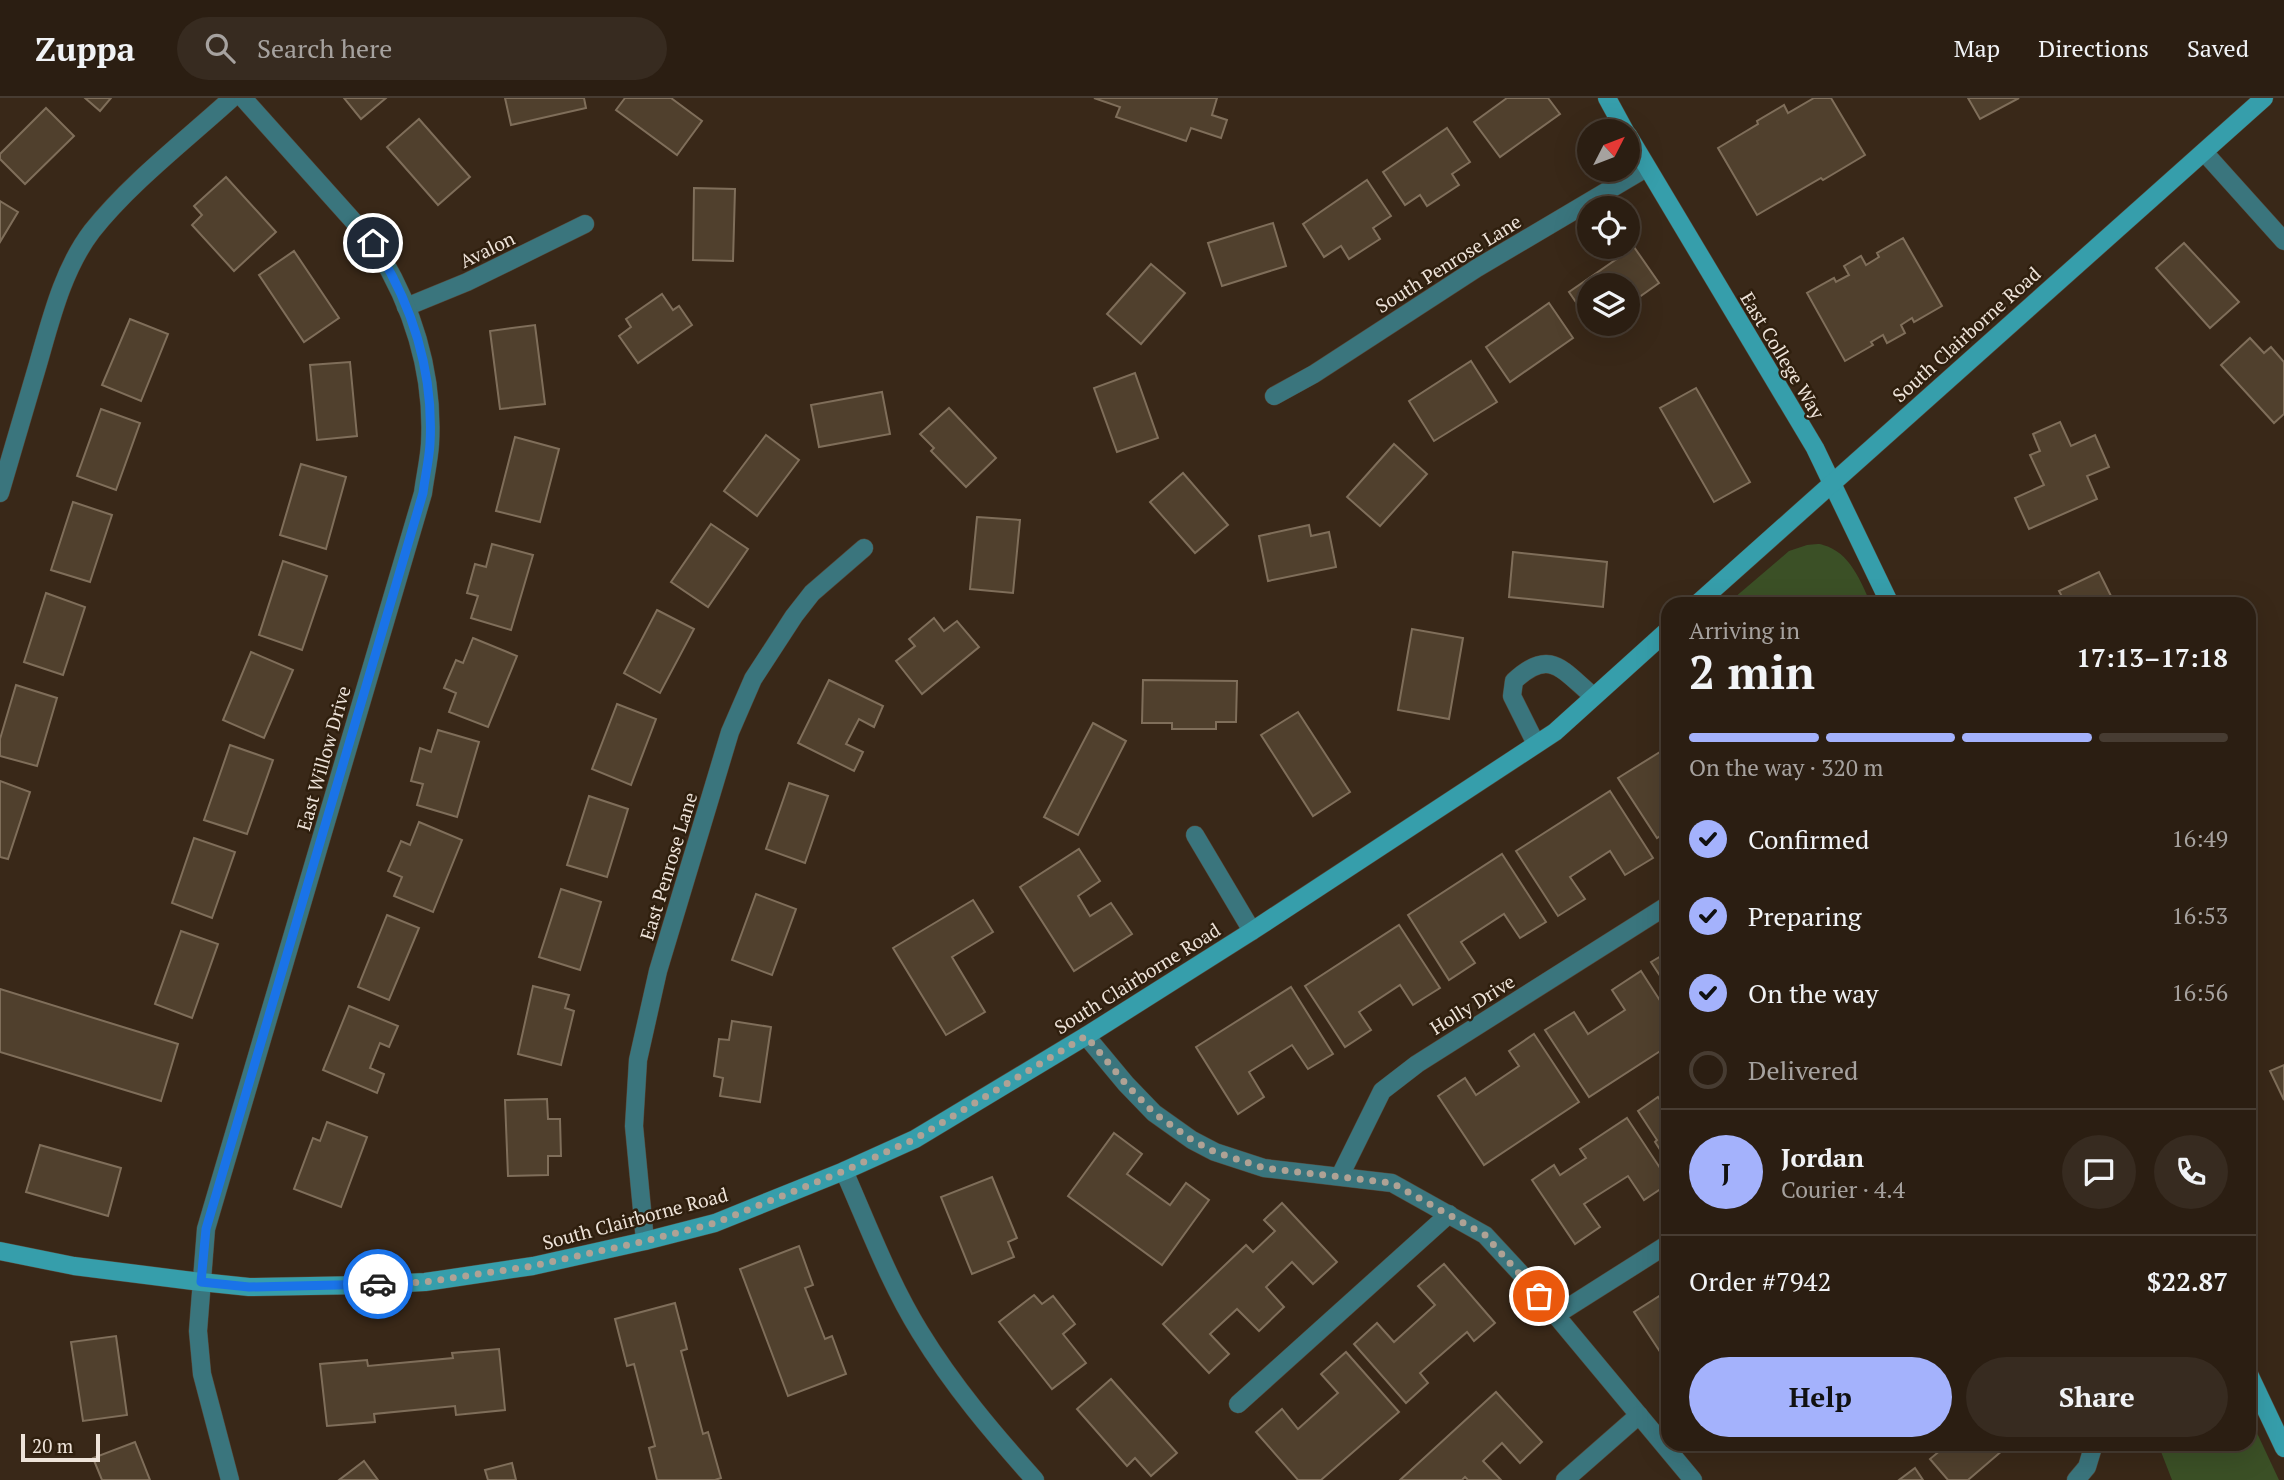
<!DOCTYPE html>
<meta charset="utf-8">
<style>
:root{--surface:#2b1e12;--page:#372b20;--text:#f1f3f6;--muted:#a6a29f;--line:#473c32;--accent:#a4b2fc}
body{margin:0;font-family:"PT Serif",serif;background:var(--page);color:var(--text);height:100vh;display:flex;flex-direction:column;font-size:26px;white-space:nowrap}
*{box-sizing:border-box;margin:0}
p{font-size:23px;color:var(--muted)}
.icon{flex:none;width:38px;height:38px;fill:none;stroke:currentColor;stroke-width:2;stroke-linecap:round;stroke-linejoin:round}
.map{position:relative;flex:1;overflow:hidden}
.panel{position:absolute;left:1661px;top:499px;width:595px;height:854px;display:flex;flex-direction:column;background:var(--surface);border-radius:21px;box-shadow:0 7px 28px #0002,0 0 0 2px var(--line)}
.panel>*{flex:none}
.needle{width:46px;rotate:48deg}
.buttons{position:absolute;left:1577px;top:21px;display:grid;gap:14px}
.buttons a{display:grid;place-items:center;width:63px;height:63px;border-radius:50%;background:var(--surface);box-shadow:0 7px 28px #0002,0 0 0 2px var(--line);font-size:35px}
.scale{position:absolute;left:21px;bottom:18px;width:79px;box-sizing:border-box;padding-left:7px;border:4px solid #eee3d9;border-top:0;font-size:19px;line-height:24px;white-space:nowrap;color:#eee3d9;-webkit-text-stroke:5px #2f1f0e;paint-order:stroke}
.pin{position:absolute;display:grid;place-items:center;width:60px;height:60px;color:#fff;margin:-30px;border:4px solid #fff;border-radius:50%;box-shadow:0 2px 7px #0007}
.courier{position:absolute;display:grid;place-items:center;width:70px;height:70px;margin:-35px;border:5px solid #1a73e8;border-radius:50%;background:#fff;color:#222;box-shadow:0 2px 9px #0007}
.overview em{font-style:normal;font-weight:800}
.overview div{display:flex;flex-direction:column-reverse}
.overview{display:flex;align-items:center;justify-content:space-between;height:119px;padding:0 28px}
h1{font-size:46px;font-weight:800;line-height:52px}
.bar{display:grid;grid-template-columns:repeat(4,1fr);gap:10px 7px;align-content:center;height:84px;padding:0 28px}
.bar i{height:9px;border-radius:5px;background:var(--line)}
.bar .selected{background:var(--accent)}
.bar p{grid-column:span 4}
.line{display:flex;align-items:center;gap:18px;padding:0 28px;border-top:2px solid var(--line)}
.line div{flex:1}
.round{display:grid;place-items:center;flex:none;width:74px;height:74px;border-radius:37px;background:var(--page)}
ol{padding:0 28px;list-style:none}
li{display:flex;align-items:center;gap:21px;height:77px}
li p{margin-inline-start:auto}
li .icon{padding:7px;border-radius:50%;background:var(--accent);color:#111;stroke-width:4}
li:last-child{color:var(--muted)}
li i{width:38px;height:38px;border:4px solid var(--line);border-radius:50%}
.button{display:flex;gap:14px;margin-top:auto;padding:14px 28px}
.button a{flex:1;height:80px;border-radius:42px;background:var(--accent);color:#111;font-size:28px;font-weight:800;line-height:80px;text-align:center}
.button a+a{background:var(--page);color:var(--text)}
header{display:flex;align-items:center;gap:42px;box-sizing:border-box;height:98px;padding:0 35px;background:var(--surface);border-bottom:2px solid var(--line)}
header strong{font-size:33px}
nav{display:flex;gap:38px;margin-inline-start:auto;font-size:24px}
.search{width:490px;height:63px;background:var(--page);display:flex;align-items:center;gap:18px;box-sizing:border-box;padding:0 24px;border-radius:38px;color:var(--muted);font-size:26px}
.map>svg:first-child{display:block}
.green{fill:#3b5026}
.building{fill:#50402d;stroke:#7f6e5a;stroke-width:2}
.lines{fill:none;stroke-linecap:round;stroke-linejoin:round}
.street-casing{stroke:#564637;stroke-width:19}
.secondary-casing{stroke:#564637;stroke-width:19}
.street{stroke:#3a757d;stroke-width:18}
.secondary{stroke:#369eab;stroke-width:18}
.done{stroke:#afa295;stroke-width:7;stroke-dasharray:0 12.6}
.route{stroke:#1a73e8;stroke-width:9}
.labels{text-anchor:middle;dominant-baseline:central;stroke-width:5;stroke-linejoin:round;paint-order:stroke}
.street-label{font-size:19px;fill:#eee3d9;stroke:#2f1f0e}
</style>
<header>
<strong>Zuppa</strong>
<div class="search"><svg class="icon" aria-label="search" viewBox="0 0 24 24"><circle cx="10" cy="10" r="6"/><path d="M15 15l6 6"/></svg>Search here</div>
<nav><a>Map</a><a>Directions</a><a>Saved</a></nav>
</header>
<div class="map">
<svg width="2284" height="1382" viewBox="0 0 2284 1382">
<rect width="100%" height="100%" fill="#392818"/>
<g class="green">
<path d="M1807,447c4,0 12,-2 16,0 27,7 38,37 48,59h-144l62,-53z"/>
<path d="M2249,1318l30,64h-107l-14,-36h91z"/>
</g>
<g class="building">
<path d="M85,0h26l-11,13z"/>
<path d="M344,0h42l-25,21z"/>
<path d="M505,0h79l2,10 -75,17z"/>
<path d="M625,0h46l31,23 -25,34 -61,-45z"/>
<path d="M1094,0h123l-5,17 15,5 -6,18 -30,-10 -5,13 -70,-24 4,-10z"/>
<path d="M1507,0h41l12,16 -60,43 -26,-35z"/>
<path d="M1814,0h17l34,57 -42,25 -2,-2 -64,37 -39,-67 40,-24 -1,-3 27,-16 4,8z"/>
<path d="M1968,0h51l-39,21z"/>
<path d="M46,10l28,28 -49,48 -25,-25v-5z"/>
<path d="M419,21l51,58 -32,28 -51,-58z"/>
<path d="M1447,30l23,34 -18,12 7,11 -32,21 -7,-11 -15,10 -22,-33z"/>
<path d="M226,79l50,55 -42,39 -42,-46 10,-10 -8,-9z"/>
<path d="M1367,82l24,36 -18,12 7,11 -31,20 -8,-13 -17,11 -21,-33z"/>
<path d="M694,90l41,1 -2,72 -40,-1z"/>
<path d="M0,103l18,11 -18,30z"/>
<path d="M1273,125l13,43 -64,20 -14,-43z"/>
<path d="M1903,140l39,68 -28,16 -2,-4 -11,7 4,8 -18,10 -4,-8 -12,7 2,3 -28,16 -38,-68 27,-15 2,4 13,-7 -5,-9 17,-10 5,9 13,-8 -2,-4z"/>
<path d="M2184,145l55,59 -29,26 -54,-60z"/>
<path d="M1634,149l25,36 -31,22v-20h-39v36l-20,-29z"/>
<path d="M294,153l45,67 -35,24 -45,-67z"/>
<path d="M1151,166l34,29 -44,51 -34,-30z"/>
<path d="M662,196l11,16 6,-4 13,19 -54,38 -19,-27 12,-9 -5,-8z"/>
<path d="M1549,205l24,35 -63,44 -24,-35z"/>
<path d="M130,221l38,15 -27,67 -39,-16z"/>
<path d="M535,227l10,79 -45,5 -10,-78z"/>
<path d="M2250,240l14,15 7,-6 13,15v52l-10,9 -53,-58z"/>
<path d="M1471,263l26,41 -63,39 -25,-40z"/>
<path d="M350,264l7,74 -40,4 -7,-75z"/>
<path d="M1135,275l23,65 -41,14 -23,-64z"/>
<path d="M1696,290l54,94 -36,20 -54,-94z"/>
<path d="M882,294l8,42 -71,13 -8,-42z"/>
<path d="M949,310l47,50 -30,29 -35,-36 3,-3 -14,-14z"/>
<path d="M101,311l39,14 -24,67 -39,-14z"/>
<path d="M2060,324l11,24 24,-11 14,32 -22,9 10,23 -68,30 -14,-31 29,-13 -14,-30 10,-4 -7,-17z"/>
<path d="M766,337l33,25 -42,56 -33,-25z"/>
<path d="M515,339l44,12 -19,73 -44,-11z"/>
<path d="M1394,346l33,30 -47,52 -33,-29z"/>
<path d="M301,366l45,13 -20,72 -46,-14z"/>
<path d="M1183,375l45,52 -33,28 -45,-51z"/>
<path d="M73,404l39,13 -22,67 -39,-12z"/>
<path d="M977,419l43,3 -7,73 -43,-4z"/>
<path d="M711,426l37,25 -40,58 -37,-25z"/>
<path d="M1309,427l2,11 18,-4 7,35 -68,14 -9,-45z"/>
<path d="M492,446l41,11 -22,75 -40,-12 7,-22 -11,-3 8,-29 11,3z"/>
<path d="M1513,454l94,10 -4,45 -94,-10z"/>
<path d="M283,463l44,15 -25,74 -43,-15z"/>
<path d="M2099,474l16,32h-49l-7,-13z"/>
<path d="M46,495l39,14 -22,68 -39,-13z"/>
<path d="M657,512l37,19 -34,64 -36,-20z"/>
<path d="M934,520l10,13 13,-10 22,26 -57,47 -26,-33 19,-15 -6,-7z"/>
<path d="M1412,531l51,9 -14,81 -51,-9z"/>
<path d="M473,540l44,18 -29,71 -39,-15 7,-19 -12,-5 12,-28 7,3z"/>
<path d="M251,554l42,18 -29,68 -41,-18z"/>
<path d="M829,582l54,26 -9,21 -15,-8 -13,25 17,8 -9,19 -56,-28z"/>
<path d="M1143,582l94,1 -1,41h-20v7h-44v-6h-30z"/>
<path d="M16,587l41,13 -20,68 -37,-10v-17z"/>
<path d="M617,606l39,15 -25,66 -39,-16z"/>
<path d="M1298,614l52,80 -37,24 -52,-81z"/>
<path d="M1093,625l33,18 -48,94 -34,-18z"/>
<path d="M438,632l41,12 -22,75 -40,-12 6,-21 -12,-3 9,-33 11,4z"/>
<path d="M230,647l43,15 -26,74 -43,-14z"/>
<path d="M1668,649v84l-11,7 -39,-60z"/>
<path d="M0,683l30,11 -22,67 -8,-2z"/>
<path d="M789,685l39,13 -23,67 -39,-14z"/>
<path d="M1610,693l43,67 -28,17 -15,-24 -40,26 15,22 -27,17 -42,-65z"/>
<path d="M589,698l39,13 -21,68 -40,-12z"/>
<path d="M419,724l43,18 -29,72 -39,-16 8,-19 -14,-6 13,-30 9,4z"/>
<path d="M194,740l41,14 -23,66 -40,-15z"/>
<path d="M1079,751l21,32 -22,15 12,20 21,-13 21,31 -58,37 -54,-84z"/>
<path d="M1502,756l44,68 -26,16 -16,-24 -43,28 14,21 -26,17 -41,-65z"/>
<path d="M561,791l40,13 -21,68 -41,-13z"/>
<path d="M756,796l40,15 -24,66 -40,-15z"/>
<path d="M973,802l20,32 -41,25 33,55 -39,23 -53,-87z"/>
<path d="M387,817l32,13 -30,72 -31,-13z"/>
<path d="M1399,827l41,63 -27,17 -13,-20 -41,27 12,18 -26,17 -40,-61z"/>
<path d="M181,833l37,13 -26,74 -37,-14z"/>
<path d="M1668,854v36l-17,-26z"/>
<path d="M1641,873l27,42v33l-79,51 -44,-67 29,-18 14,22 37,-24 -13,-20z"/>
<path d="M533,888l36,9 -4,13 9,3 -13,54 -43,-11z"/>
<path d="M1291,889l42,67 -25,15 -16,-24 -43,27 15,25 -26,17 -42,-67z"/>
<path d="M0,891l178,55 -17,57 -161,-49z"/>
<path d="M349,908l49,20 -9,21 -9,-4 -10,25 14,6 -7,19 -54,-23z"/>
<path d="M732,923l39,6 -11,75 -40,-6 3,-18 -9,-2 5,-37 10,1z"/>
<path d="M1534,936l45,68 -95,63 -46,-69 27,-18 11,17 43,-29 -10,-15z"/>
<path d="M2284,967v35l-14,-29z"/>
<path d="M1658,999l8,11 2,-1v55l-13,-20 2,-2 -19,-29z"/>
<path d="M547,1001l1,20h12l1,37h-13v19l-40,1 -3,-76z"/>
<path d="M1627,1020l41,62v4l-24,16 -16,-24 -44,28 16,23 -25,17 -43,-64 22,-15 6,10 26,-17 -6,-9z"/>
<path d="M327,1024l40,15 -26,70 -47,-18 19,-51 7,3z"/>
<path d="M1114,1035l28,21 -15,20 43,31 16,-22 23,17 -47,65 -94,-69z"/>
<path d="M40,1047l81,23 -13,48 -82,-24z"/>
<path d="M992,1079l25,61 -9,4 6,15 -42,17 -31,-77z"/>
<path d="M1282,1105l55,59 -24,22 -21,-22 -26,25 18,20 -25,24 -22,-22 -27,25 19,20 -20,19 -46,-49 83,-79 7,7 22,-21 -11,-11z"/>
<path d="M799,1148l14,39 -8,3 20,51 7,-3 14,38 -58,22 -48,-127z"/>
<path d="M1444,1166l51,59 -21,18 -7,-9 -47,41 8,10 -22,20 -52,-59 23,-21 17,19 41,-37 -17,-19z"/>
<path d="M1034,1197l8,9 11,-8 22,28 -12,10 23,29 -34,26 -53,-67z"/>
<path d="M1661,1197l7,11v58l-34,-52z"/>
<path d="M675,1205l12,46 -6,2 22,83 5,-2 13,46 -6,2h-58l-8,-32 6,-2 -21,-82 -7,2 -12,-47z"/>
<path d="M116,1238l11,79 -44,6 -12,-79z"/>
<path d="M499,1251l6,61 -49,5 -1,-9 -81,8 1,8 -48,4 -7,-62 47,-4 1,6 85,-8 -1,-5z"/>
<path d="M1346,1254l53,60 -78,68h-23l-42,-48 26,-23 16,20 40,-36 -17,-19z"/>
<path d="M1111,1281l66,74 -26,23 -16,-18 -8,8 -50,-57z"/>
<path d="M1496,1294l46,50 -22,21 -18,-20 -19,18 18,19h-33l-3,-3 -3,3h-62z"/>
<path d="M135,1344l15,38h-48l-9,-22z"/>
<path d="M1948,1346h62l-42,36h-20l-18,-21z"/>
<path d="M364,1363l14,19h-39z"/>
<path d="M512,1365l4,17h-28l-3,-10z"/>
<path d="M1915,1370l8,12h-24z"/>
</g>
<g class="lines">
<g class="street-casing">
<g id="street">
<path d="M2204,54l80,89"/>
<path d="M406,209l61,-25 118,-58"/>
<path d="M1274,298l40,-22 163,-106 169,-100"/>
<path d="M0,395c13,-43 25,-86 38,-129 13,-45 25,-95 54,-133 38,-48 95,-92 140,-133"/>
<path d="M1536,646l-24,-48 2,-15c36,-34 48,-11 79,15"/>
<path d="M1195,737l57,96"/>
<path d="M1086,938l40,48 28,29 38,27 23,12 49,16 128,15 93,52 38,41 170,204"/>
<path d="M844,1073c24,54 45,111 76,161 33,54 73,101 115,148"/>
<path d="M1340,1078l42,-85 35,-27 251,-159"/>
<path d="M645,1143l-11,-115 4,-66 20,-89 72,-239 23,-53 41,-63 18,-23 52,-45"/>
<path d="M1556,1217l112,-71"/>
<path d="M1238,1306l211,-190"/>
<path d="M230,1382l-28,-106 -4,-43 8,-102 217,-736c2,-16 6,-33 7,-49 4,-72 -18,-141 -57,-201l-130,-145"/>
<path d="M1565,1382l74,-65"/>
<path d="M2076,1382l11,-13 7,-23"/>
</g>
</g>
<g class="secondary-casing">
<g id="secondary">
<path d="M1607,0l18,33"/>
<path d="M1628,37l187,313 75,156"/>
<path d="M1697,506l567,-506"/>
<path d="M0,1153l74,15 127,16 48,5 116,-2 60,-3 108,-16 112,-25 70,-18 129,-52 71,-32 171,-103 166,-105 303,-199 113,-102"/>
<path d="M2249,1276l35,74"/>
</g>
</g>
<use href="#street" class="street"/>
<use href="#secondary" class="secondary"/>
</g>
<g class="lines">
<path class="done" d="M378,1186l47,-2 108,-16 112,-25 70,-18 129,-52 71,-32 171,-103 40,48 28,29 38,27 23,12 49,16 128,15 93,52 54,61"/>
<path class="route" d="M373,145c39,60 61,129 57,201 -1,16 -5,33 -7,49l-217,736 -5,53 48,5 129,-3"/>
</g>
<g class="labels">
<g class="street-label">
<text transform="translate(487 151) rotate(-26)">Avalon</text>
<text transform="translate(1448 165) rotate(-32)">South Penrose Lane</text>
<text transform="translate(1966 236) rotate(-42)">South Clairborne Road</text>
<text transform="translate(1783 257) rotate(59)">East College Way</text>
<text transform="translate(323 660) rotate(-74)">East Willow Drive</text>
<text transform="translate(668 768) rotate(-73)">East Penrose Lane</text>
<text transform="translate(1137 880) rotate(-32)">South Clairborne Road</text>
<text transform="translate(1472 906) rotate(-32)">Holly Drive</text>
<text transform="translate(635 1120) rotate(-15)">South Clairborne Road</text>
</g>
</g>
</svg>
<div class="buttons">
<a><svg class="needle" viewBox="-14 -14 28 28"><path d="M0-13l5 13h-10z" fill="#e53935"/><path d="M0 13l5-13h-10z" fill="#a6a29f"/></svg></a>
<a><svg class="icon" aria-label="locate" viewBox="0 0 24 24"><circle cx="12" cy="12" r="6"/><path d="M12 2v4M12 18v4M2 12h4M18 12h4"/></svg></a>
<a><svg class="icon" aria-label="layers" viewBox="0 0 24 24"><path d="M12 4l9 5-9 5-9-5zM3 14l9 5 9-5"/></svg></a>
</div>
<div class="scale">20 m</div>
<div class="pin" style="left:1539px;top:1198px;background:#ea580c"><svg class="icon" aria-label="bag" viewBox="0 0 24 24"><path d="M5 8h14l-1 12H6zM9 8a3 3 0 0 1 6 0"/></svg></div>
<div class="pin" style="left:373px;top:145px;background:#1f2937"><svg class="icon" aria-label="home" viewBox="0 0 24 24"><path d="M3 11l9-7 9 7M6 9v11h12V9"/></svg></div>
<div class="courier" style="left:378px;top:1186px"><svg class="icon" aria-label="car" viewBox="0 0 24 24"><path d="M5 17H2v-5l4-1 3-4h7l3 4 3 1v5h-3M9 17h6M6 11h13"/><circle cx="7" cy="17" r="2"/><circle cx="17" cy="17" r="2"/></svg></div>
<section class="panel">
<div class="overview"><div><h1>2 min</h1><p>Arriving in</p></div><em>17:13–17:18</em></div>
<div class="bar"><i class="selected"></i><i class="selected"></i><i class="selected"></i><i></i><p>On the way · 320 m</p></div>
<ol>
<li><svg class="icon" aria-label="check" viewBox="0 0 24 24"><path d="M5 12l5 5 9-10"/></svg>Confirmed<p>16:49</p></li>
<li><svg class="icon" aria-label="check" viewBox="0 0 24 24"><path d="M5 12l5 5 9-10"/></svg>Preparing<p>16:53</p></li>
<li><svg class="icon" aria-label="check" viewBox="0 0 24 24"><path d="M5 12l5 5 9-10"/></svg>On the way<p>16:56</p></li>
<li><i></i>Delivered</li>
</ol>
<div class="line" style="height:126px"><b class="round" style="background:var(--accent);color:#111">J</b><div><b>Jordan</b><p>Courier · 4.4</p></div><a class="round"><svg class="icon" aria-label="chat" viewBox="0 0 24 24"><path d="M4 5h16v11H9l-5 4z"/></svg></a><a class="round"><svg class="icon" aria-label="phone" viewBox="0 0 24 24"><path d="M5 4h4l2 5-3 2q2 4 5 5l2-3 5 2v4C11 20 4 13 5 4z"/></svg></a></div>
<div class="line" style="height:91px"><div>Order #7942</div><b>$22.87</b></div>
<div class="button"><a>Help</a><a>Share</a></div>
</section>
</div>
